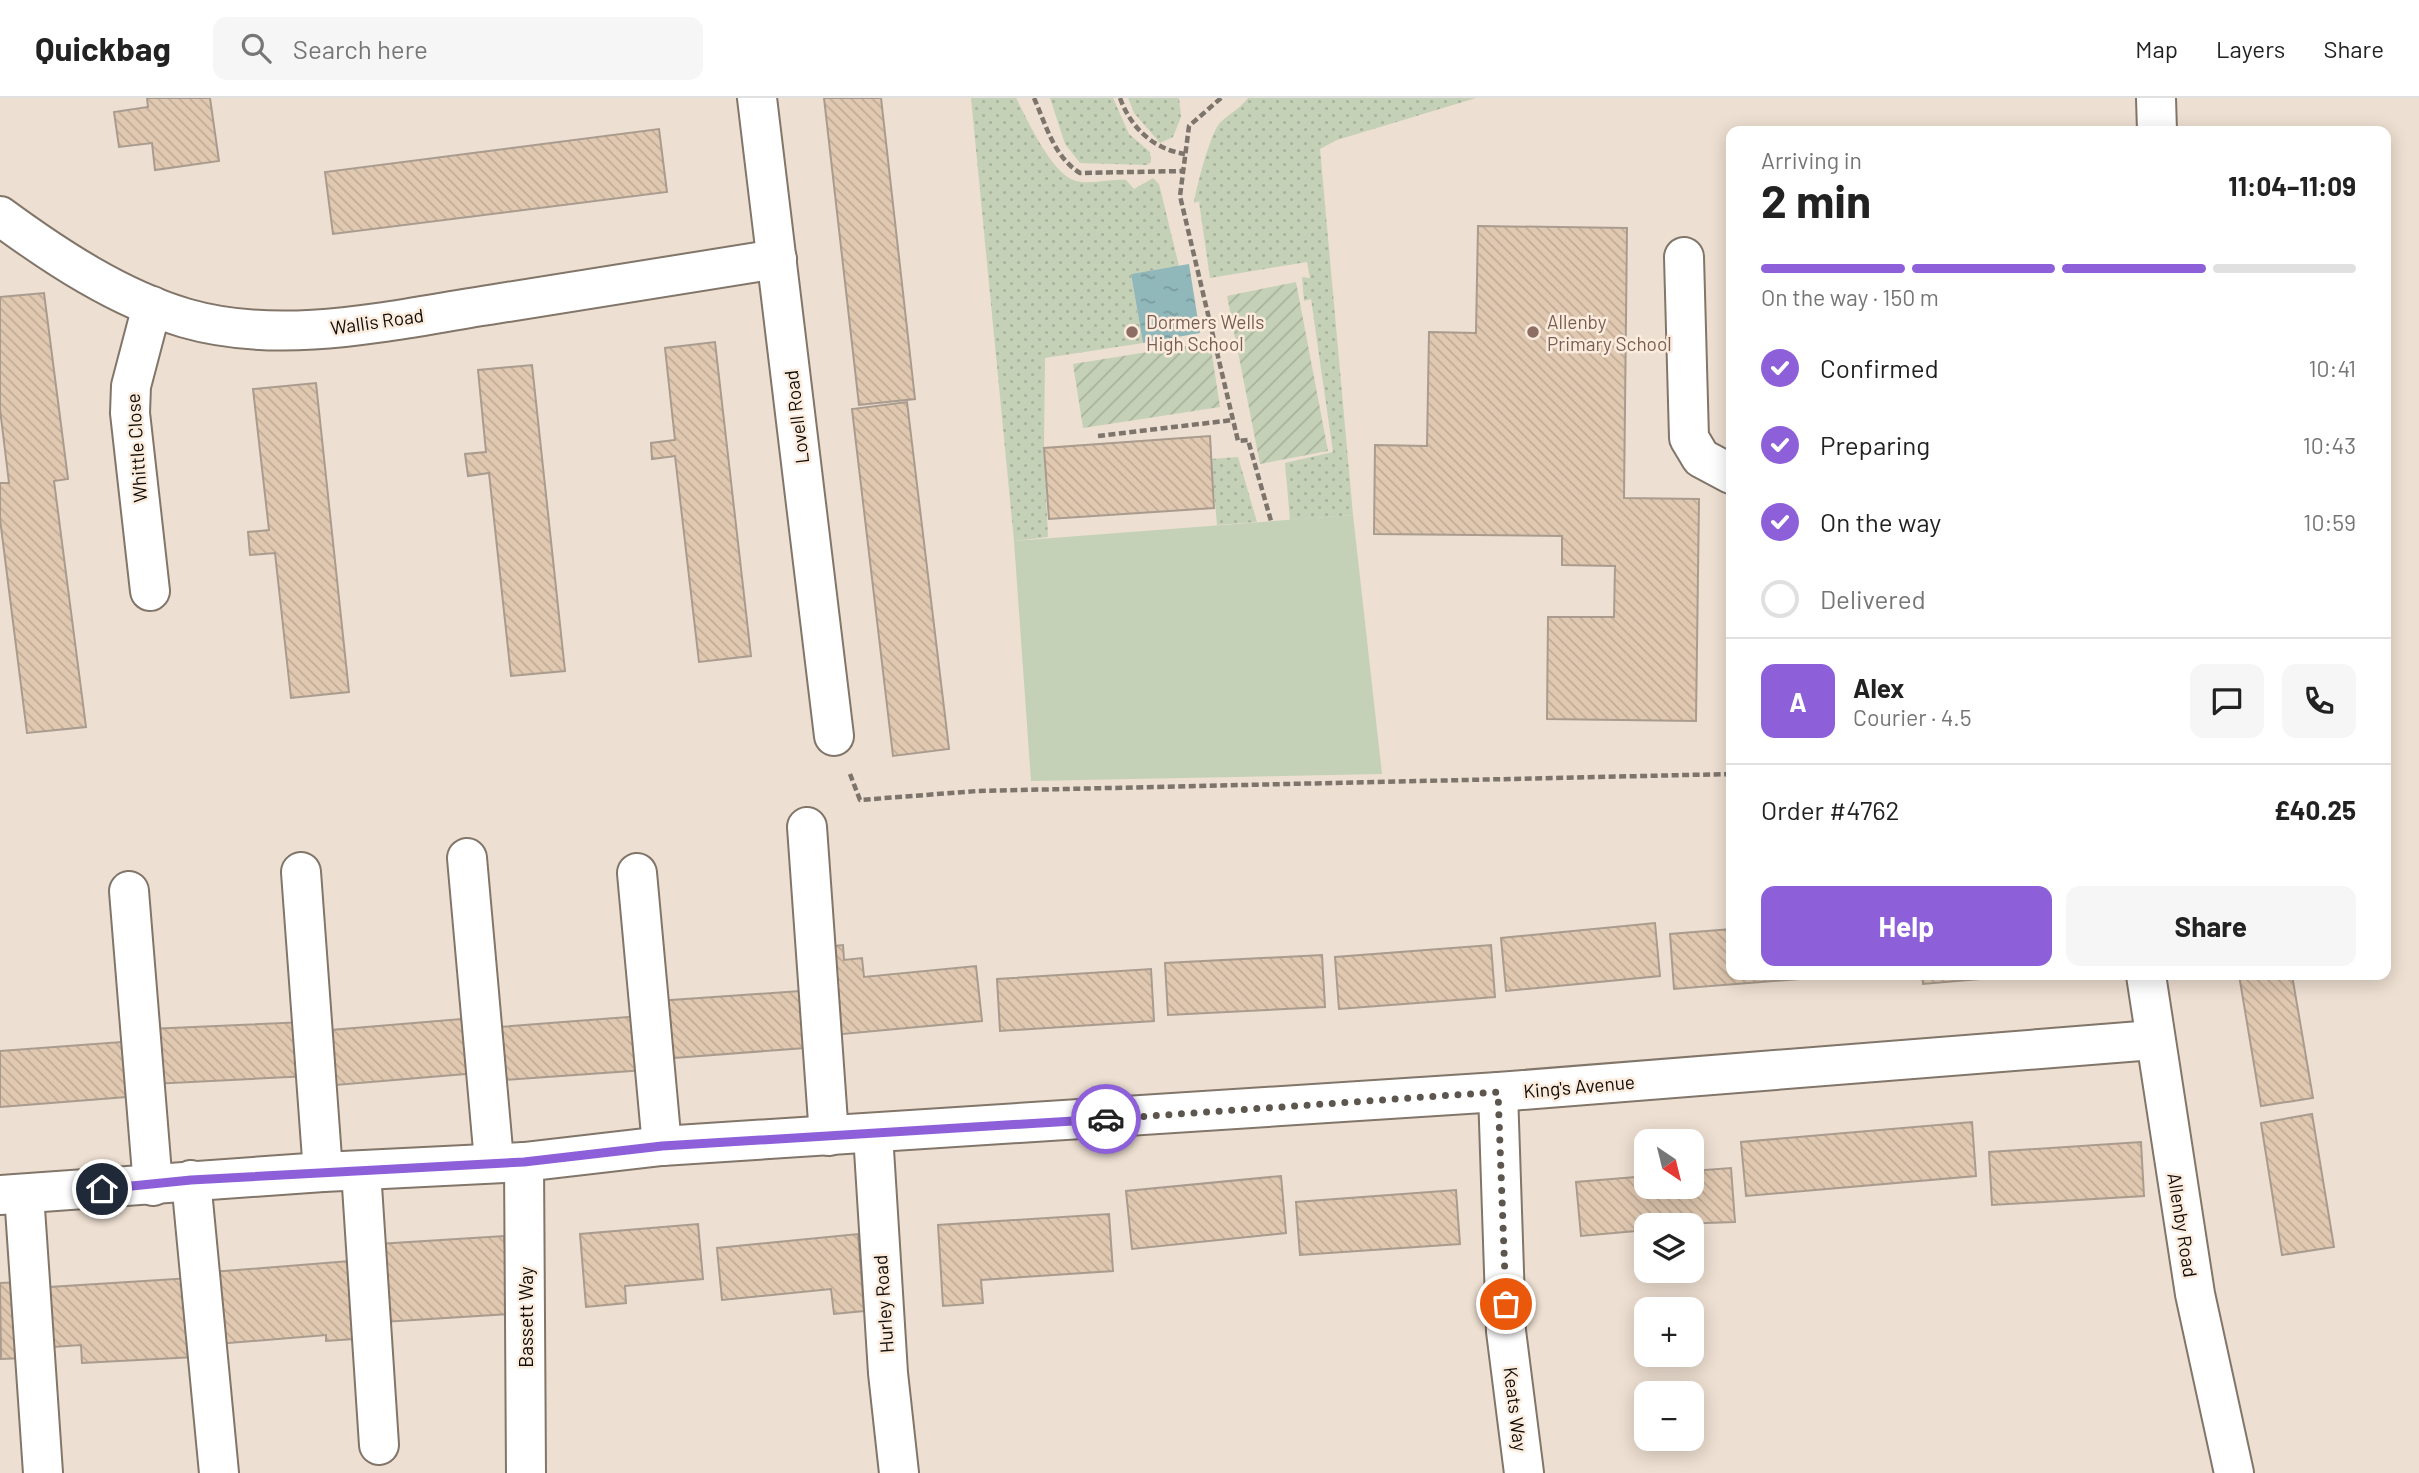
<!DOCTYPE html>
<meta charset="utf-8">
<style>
:root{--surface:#fff;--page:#f6f6f6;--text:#222;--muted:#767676;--line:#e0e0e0;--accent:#8d60da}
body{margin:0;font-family:Barlow,sans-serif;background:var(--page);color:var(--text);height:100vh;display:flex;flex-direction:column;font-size:26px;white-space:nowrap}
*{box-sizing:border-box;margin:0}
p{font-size:23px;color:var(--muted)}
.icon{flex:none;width:38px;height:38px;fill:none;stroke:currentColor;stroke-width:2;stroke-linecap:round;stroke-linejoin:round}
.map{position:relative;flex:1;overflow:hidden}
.panel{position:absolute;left:1726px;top:28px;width:665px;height:854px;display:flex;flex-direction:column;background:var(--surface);border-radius:14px;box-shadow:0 4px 18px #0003}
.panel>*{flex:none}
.needle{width:46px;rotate:145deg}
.buttons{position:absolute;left:1634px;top:1031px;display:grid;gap:14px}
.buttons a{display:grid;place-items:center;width:70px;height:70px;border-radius:14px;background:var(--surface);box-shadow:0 4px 18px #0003;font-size:35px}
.pin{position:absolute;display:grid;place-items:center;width:60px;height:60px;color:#fff;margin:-30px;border:4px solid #fff;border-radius:50%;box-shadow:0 2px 7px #0007}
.courier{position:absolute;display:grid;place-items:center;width:70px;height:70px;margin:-35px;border:5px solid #8d60da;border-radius:50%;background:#fff;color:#222;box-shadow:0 2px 9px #0007}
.overview em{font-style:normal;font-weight:700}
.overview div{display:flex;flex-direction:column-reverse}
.overview{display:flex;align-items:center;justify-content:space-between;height:119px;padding:0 35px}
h1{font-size:46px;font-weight:700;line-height:52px}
.bar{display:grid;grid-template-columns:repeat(4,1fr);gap:10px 7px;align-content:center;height:84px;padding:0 35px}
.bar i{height:9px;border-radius:5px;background:var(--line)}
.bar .active{background:var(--accent)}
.bar p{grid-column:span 4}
.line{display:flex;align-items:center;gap:18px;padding:0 35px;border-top:2px solid var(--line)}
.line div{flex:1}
.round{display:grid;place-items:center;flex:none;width:74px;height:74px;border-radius:14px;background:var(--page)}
ol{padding:0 35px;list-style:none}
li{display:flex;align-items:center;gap:21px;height:77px}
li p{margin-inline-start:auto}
li .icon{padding:7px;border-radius:50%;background:var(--accent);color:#fff;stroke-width:4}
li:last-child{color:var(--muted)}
li i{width:38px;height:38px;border:4px solid var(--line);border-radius:50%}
.primary-button{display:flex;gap:14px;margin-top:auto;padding:14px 35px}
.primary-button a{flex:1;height:80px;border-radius:14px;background:var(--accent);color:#fff;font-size:28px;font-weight:700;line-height:80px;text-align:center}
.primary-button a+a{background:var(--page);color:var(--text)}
header{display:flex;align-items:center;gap:42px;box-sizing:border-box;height:98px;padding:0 35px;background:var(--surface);border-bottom:2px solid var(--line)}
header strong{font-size:33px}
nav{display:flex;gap:38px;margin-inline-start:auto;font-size:24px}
.search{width:490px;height:63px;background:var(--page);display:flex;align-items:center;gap:18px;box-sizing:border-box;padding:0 24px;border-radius:14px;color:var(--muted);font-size:26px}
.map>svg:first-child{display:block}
.grass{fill:url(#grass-dots)}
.garden{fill:url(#garden-furrows)}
.pitch{fill:#c5d1b7}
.water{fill:url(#water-ripples)}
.building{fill:url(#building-back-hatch);stroke:#a99c8f;stroke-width:2}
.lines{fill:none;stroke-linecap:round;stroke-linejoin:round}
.minor-casing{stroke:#827569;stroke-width:42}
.path{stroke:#7d746b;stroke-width:4.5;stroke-dasharray:7 3.5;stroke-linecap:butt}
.minor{stroke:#fff;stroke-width:38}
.done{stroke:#5d564e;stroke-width:7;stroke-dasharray:0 12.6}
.route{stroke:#8d60da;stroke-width:9}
.education-dot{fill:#8d6e63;stroke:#fbecde;stroke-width:2.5}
.labels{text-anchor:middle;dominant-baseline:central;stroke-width:5;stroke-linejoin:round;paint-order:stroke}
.street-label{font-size:19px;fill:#100c07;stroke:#fbecde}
.education-label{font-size:19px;fill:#785e54;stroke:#fbecde;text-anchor:start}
</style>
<header>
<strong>Quickbag</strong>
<div class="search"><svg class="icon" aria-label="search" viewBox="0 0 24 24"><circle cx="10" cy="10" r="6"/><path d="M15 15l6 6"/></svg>Search here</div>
<nav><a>Map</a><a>Layers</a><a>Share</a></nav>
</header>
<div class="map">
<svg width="2419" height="1375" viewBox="0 0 2419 1375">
<defs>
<pattern id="grass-dots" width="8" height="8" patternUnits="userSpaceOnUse" patternTransform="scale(1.75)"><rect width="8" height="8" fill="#c5d1b7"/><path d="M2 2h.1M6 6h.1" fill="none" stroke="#a8b29c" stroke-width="1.8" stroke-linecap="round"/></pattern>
<pattern id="garden-furrows" width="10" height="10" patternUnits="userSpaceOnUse" patternTransform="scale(1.75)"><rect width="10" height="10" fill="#c5d1b7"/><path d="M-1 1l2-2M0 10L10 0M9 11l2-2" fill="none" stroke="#a8b29c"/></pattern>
<pattern id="water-ripples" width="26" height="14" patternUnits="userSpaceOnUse" patternTransform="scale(1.75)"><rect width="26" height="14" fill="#90b7b9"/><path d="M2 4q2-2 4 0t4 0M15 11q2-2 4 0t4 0" fill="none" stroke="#7b9c9e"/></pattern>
<pattern id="building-back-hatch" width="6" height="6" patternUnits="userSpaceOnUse" patternTransform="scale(1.75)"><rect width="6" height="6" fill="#e1c9b1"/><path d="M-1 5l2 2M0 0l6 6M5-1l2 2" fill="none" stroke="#c0ab97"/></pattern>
</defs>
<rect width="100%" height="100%" fill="#eddfd1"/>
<g class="grass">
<path d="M971,0h45c11,21 36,77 60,83 16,4 34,-3 50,-1l8,9 19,-11 6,6 20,82 -48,8 12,69 -98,15 -1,90 4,89 -34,4z"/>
<path d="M1050,0h63l16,36 21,18 1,10 -4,3 -67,-2 -15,-19z"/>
<path d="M1128,0h51l2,19 -8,20 -13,6 -26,-30z"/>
<path d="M1248,0h228l-139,42 -17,9 33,366 -63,5 -5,-57 48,-11 -22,-153 -7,2 -2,-24 8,1 -3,-16 -97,16 -11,-76 4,-2 -9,3c2,-15 16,-68 25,-79 9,-10 21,-15 29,-26z"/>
<path d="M1238,359l19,65 -40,3 -6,-66z"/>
</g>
<g class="garden">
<path d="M1296,184l32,169 -68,13 -33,-168z"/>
<path d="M1210,244l10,65 -137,21 -10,-64z"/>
</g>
<path class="pitch" d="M1353,417l29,259 -351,7 -17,-240z"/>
<path class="water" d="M1189,166l11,69 -57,10 -12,-69z"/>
<g class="building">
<path d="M147,0h63l9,63 -64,9 -3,-27 -33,4 -5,-35 34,-5z"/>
<path d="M824,0h57l34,301 -56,6z"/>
<path d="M659,31l8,63 -334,42 -8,-62z"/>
<path d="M1478,128l149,2 -3,270 75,1 -3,222 -149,-2 1,-102h66l1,-51 -53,-1v-29l-188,-2 1,-89 52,1 2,-114 47,1z"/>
<path d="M44,195l24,186 -14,2 32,246 -59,6 -27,-214v-36h9l-9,-74v-112z"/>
<path d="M715,244l36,314 -52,6 -24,-206 -23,3 -1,-16 24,-3 -10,-92z"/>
<path d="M532,267l33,306 -54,5 -22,-203 -21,3 -3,-22 21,-2 -8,-82z"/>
<path d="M316,285l33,309 -58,6 -16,-145 -25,2 -2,-23 21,-2 -16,-141z"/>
<path d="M907,304l42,347 -56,7 -41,-347z"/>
<path d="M1210,338l4,72 -165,11 -5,-71z"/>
<path d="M1655,825l5,53 -154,15 -5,-53z"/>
<path d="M1731,831v46h119l-176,14 -4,-55z"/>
<path d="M843,847l1,15 18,-2 2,19 112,-11 6,55 -150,14 -8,-88z"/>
<path d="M1491,847l4,52 -156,12 -4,-52z"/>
<path d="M1322,857l3,52 -157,8 -3,-52z"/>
<path d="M1151,871l3,52 -154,10 -3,-52z"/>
<path d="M1922,877h105l-104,9z"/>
<path d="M2239,877h53l21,123 -52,8z"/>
<path d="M814,892l4,57 -157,12 -4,-58z"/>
<path d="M641,918l4,54 -155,11 -4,-53z"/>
<path d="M473,920l4,55 -153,13 -5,-55z"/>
<path d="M306,924l2,54 -156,8 -3,-55z"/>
<path d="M135,943l4,55 -139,11v-56z"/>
<path d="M2312,1016l22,133 -52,8 -21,-132z"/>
<path d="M1972,1024l4,54 -230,20 -5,-54z"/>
<path d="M2141,1044l3,54 -152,9 -3,-53z"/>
<path d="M1731,1070l4,54 -88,3v5l-66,6 -5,-54 71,-6v10h45v-15z"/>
<path d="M1281,1078l5,57 -154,16 -6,-58z"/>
<path d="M1456,1092l4,54 -160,11 -4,-53z"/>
<path d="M1109,1116l4,57 -132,9 2,23 -40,3 -5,-81z"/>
<path d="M698,1126l5,55 -78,7 1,17 -40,4 -6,-73z"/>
<path d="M858,1136l6,77 -30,3 -3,-25 -109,11 -5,-52z"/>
<path d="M504,1138l5,78 -126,8 -5,-78z"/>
<path d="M362,1162l6,78 -42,3v-6l-109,9 -5,-72z"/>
<path d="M191,1180l4,79 -113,6 -1,-18 -43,3 -4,-60z"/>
<path d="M23,1184l4,76 -26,1 -1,-76z"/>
</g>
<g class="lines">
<g class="minor-casing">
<g id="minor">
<path d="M757,0l77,638"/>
<path d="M2156,0l1,33"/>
<path d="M0,118c56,41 118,82 185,102 100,29 210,1 310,-14 94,-15 188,-30 282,-45"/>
<path d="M1684,159l5,181 12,20 30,16"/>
<path d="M150,493l-20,-178 1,-27 21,-80"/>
<path d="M807,729l22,309"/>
<path d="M467,760l27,303"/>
<path d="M301,774l22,300"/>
<path d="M637,775l25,273"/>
<path d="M129,793l24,295"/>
<path d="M2146,877l49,319 39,179"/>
<path d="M1498,994l8,239 18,142"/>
<path d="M873,1036l15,239 11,100"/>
<path d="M524,1064l2,311"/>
<path d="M361,1073l18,274"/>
<path d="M191,1082l28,293"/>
<path d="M24,1096l19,279"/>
<path d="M0,1097l323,-23 201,-10 138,-16 836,-54 655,-52"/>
</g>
</g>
<g class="path">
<path d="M1034,0c12,27 20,59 46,75l103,-2"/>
<path d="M1120,0c11,30 33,51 65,56"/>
<path d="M1221,0l-32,28 -9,70 58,245 10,-1 23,81"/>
<path d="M1098,338l135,-16"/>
<path d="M850,676l10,26 117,-9 754,-17"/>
</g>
<use href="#minor" class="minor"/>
</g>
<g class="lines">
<path class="done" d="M1106,1021l392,-27 8,212"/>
<path class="route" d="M102,1091l89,-9 333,-18 138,-16 444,-27"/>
</g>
<g class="education-dot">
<circle cx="1132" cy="234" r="7"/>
<circle cx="1533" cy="234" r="7"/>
</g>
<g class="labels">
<g class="street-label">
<text transform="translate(377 223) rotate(-8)">Wallis Road</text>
<text transform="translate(796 319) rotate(-97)">Lovell Road</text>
<text transform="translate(136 350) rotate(-94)">Whittle Close</text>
<text transform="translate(1579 988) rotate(-5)">King's Avenue</text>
<text transform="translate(2183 1127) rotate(81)">Allenby Road</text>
<text transform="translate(883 1206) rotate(-94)">Hurley Road</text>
<text transform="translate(525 1219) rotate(-90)">Bassett Way</text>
<text transform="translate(1516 1311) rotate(83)">Keats Way</text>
</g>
<g class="education-label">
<text x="1146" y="223">Dormers Wells<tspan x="1146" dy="22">High School</tspan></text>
<text x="1547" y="223">Allenby<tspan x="1547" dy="22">Primary School</tspan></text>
</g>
</g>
</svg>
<div class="buttons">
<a><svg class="needle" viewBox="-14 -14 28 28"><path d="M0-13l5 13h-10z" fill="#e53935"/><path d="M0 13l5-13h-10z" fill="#767676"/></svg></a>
<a><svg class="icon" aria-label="layers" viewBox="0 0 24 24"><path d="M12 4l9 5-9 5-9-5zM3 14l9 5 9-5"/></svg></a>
<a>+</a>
<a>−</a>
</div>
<div class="pin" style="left:1506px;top:1206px;background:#ea580c"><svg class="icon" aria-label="bag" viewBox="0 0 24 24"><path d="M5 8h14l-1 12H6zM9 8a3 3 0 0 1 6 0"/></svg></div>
<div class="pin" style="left:102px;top:1091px;background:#1f2937"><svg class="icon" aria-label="home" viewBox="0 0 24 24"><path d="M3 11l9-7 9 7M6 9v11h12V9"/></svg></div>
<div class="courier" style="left:1106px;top:1021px"><svg class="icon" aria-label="car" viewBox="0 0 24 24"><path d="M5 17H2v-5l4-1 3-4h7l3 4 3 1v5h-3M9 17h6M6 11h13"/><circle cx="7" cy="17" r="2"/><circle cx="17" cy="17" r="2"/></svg></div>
<section class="panel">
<div class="overview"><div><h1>2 min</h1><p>Arriving in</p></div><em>11:04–11:09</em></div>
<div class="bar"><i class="active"></i><i class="active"></i><i class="active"></i><i></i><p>On the way · 150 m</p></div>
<ol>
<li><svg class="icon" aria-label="check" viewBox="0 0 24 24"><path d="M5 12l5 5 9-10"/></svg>Confirmed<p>10:41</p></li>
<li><svg class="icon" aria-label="check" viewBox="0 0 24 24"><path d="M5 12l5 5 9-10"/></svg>Preparing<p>10:43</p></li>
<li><svg class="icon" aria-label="check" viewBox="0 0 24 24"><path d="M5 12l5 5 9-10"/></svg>On the way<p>10:59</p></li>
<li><i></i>Delivered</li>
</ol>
<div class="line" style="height:126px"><b class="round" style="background:var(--accent);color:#fff">A</b><div><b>Alex</b><p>Courier · 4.5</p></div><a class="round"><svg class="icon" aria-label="chat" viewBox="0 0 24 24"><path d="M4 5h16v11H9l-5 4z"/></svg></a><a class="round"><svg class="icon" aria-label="phone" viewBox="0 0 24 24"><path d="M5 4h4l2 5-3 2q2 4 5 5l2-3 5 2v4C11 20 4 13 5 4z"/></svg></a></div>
<div class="line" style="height:91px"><div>Order #4762</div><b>£40.25</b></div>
<div class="primary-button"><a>Help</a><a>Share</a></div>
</section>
</div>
